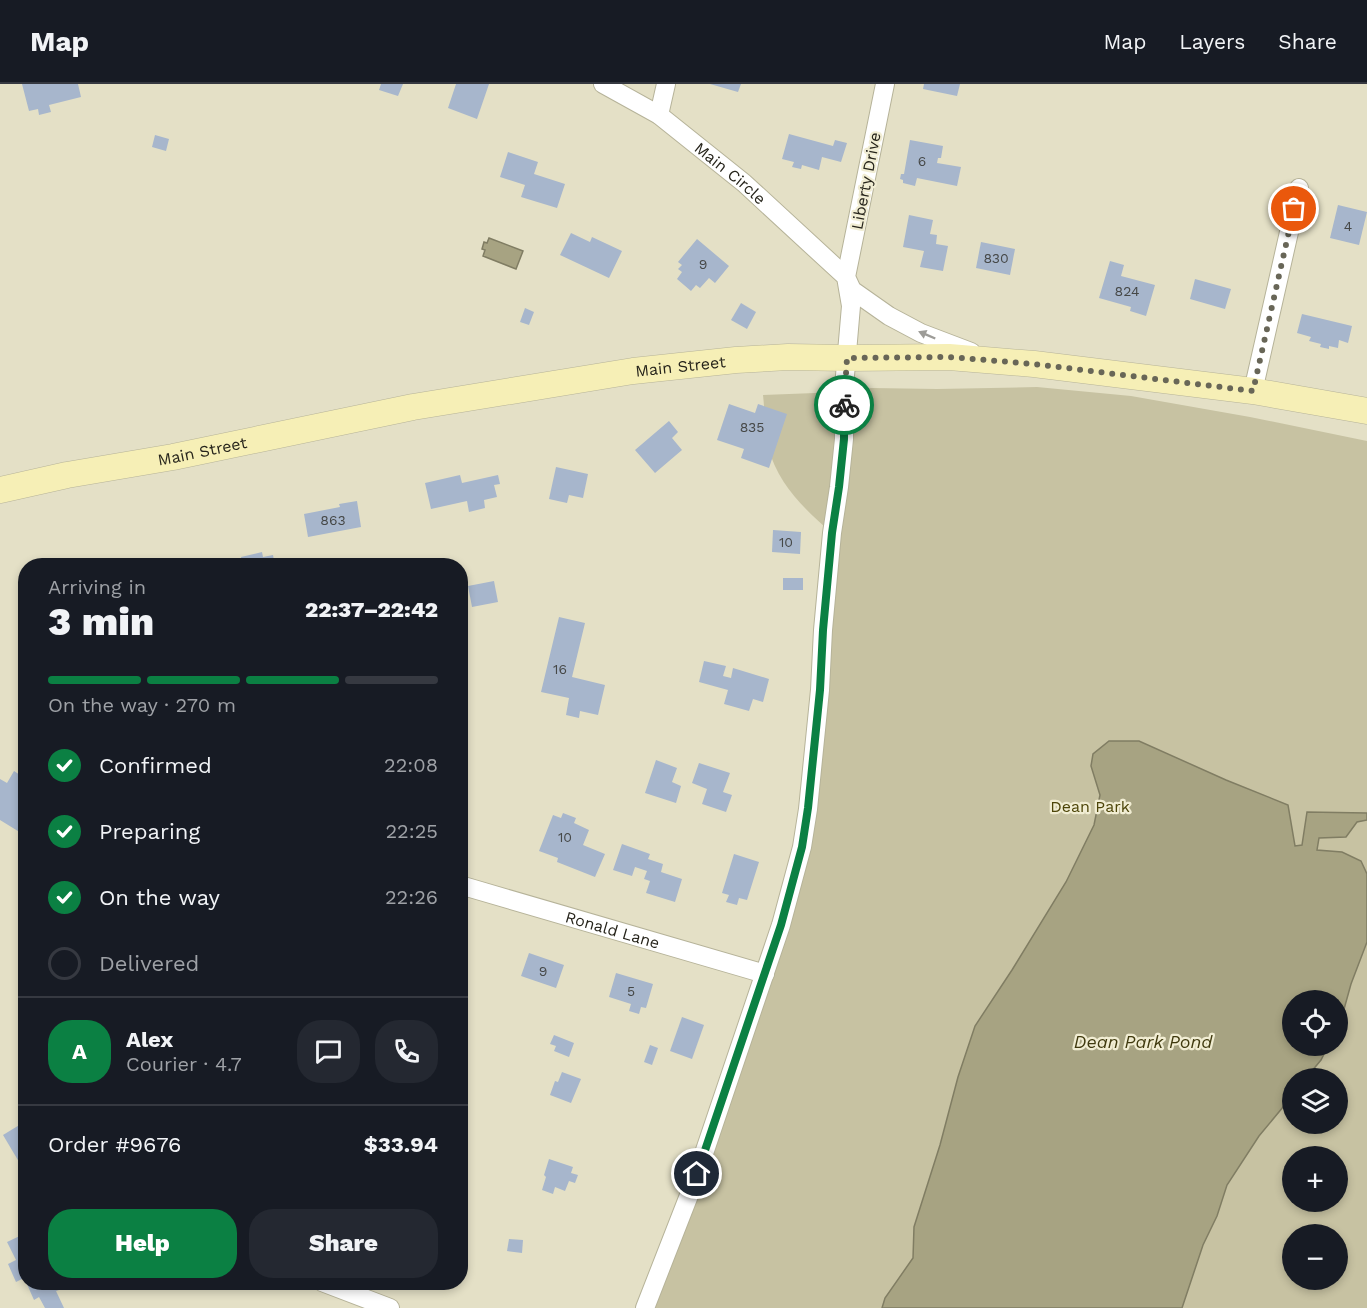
<!DOCTYPE html>
<meta charset="utf-8">
<style>
:root{--surface:#171b24;--page:#242831;--text:#f1f3f6;--muted:#9ea1a6;--line:#363941;--accent:#0b8043}
body{margin:0;font-family:"Work Sans",sans-serif;background:var(--page);color:var(--text);height:100vh;display:flex;flex-direction:column;font-size:22px;white-space:nowrap}
*{box-sizing:border-box;margin:0}
p{font-size:20px;color:var(--muted)}
.icon{flex:none;width:33px;height:33px;fill:none;stroke:currentColor;stroke-width:2;stroke-linecap:round;stroke-linejoin:round}
.map{position:relative;flex:1;overflow:hidden}
.details{position:absolute;left:18px;top:474px;width:450px;height:732px;display:flex;flex-direction:column;background:var(--surface);border-radius:24px;box-shadow:0 3px 9px #0003}
.details>*{flex:none}
.fabs{position:absolute;left:1282px;top:906px;display:grid;gap:12px}
.fabs a{display:grid;place-items:center;width:66px;height:66px;border-radius:50%;background:var(--surface);box-shadow:0 3px 9px #0003;font-size:30px}
.pin{position:absolute;display:grid;place-items:center;width:51px;height:51px;color:#fff;margin:-26px;border:3px solid #fff;border-radius:50%;box-shadow:0 2px 6px #0007}
.courier{position:absolute;display:grid;place-items:center;width:60px;height:60px;margin:-30px;border:4px solid #0b8043;border-radius:50%;background:#fff;color:#222;box-shadow:0 2px 8px #0007}
.headline em{font-style:normal;font-weight:800}
.headline div{display:flex;flex-direction:column-reverse}
.headline{display:flex;align-items:center;justify-content:space-between;height:102px;padding:0 30px}
h1{font-size:39px;font-weight:800;line-height:45px}
.bar{display:grid;grid-template-columns:repeat(4,1fr);gap:9px 6px;align-content:center;height:72px;padding:0 30px}
.bar i{height:8px;border-radius:4px;background:var(--line)}
.bar .on{background:var(--accent)}
.bar p{grid-column:span 4}
.line{display:flex;align-items:center;gap:15px;padding:0 30px;border-top:2px solid var(--line)}
.line div{flex:1}
.round{display:grid;place-items:center;flex:none;width:63px;height:63px;border-radius:24px;background:var(--page)}
ol{padding:0 30px;list-style:none}
li{display:flex;align-items:center;gap:18px;height:66px}
li p{margin-inline-start:auto}
li .icon{padding:6px;border-radius:50%;background:var(--accent);color:#fff;stroke-width:4}
li:last-child{color:var(--muted)}
li i{width:33px;height:33px;border:3px solid var(--line);border-radius:50%}
.action{display:flex;gap:12px;margin-top:auto;padding:12px 30px}
.action a{flex:1;height:69px;border-radius:24px;background:var(--accent);color:#fff;font-size:24px;font-weight:800;line-height:69px;text-align:center}
.action a+a{background:var(--page);color:var(--text)}
header{display:flex;align-items:center;gap:36px;box-sizing:border-box;height:84px;padding:0 30px;background:var(--surface);border-bottom:2px solid var(--line)}
header strong{font-size:28px}
nav{display:flex;gap:33px;margin-inline-start:auto;font-size:21px}
.map>svg:first-child{display:block}
.green{fill:#c7c2a2;fill-rule:evenodd}
.water{fill:#a7a382;stroke:#807d63;stroke-width:1.5}
.building{fill:#a7b6cc}
.lines{fill:none;stroke-linecap:round;stroke-linejoin:round}
.street-casing{stroke:#b6b399;stroke-width:20}
.secondary-casing{stroke:#b6b399;stroke-width:27}
.street{stroke:#fff;stroke-width:18}
.secondary{stroke:#f6efb6;stroke-width:26}
.oneway{fill:#9d9c98}
.done{stroke:#686657;stroke-width:6;stroke-dasharray:0 10.8}
.route{stroke:#0b8043;stroke-width:8}
.labels{text-anchor:middle;dominant-baseline:central;stroke-width:4.5;stroke-linejoin:round;paint-order:stroke}
.number-label{font-size:14px;fill:#464847}
.street-label{font-size:16px;fill:#26241b;stroke:#f1edd3}
.park-label{font-size:16px;fill:#4d4509;stroke:#f1edd3}
.water-label{font-size:18px;font-style:italic;fill:#3f390e;stroke:#f1edd3}
</style>
<header>
<strong>Map</strong>
<nav><a>Map</a><a>Layers</a><a>Share</a></nav>
</header>
<div class="map">
<svg width="1367" height="1224" viewBox="0 0 1367 1224">
<rect width="100%" height="100%" fill="#e4e0c6"/>
<path class="green" d="M1037,303l94,9 119,21 117,24v867h-716l136,-376 45,-399c-28,-24 -54,-49 -64,-86 -4,-16 -3,-36 -5,-52l52,-2 57,-5 65,1zM1293,916h45v46h-45zM1293,994h45v46h-45zM1293,1072h45v46h-45zM1293,1150h45v46h-45z"/>
<g class="water">
<path d="M489,154l34,13 -7,18 -33,-13 2,-6 -3,-1 2,-7 3,1z"/>
<path d="M1109,657h30l87,39 62,25 7,41 7,-1 5,-33 60,1v7l-10,2 -11,15 -27,1 -2,12 25,2 19,9 6,13v68l-16,42 -10,36 -3,6v-26h-45v46h35l-7,14 -15,18h-13v17l-34,41 -32,49 -10,31 -14,29 -21,63h-300l3,-10 28,-40 1,-31 26,-82 18,-68 17,-51 37,-56 54,-88 28,-57 6,-30 -9,-29 2,-12z"/>
</g>
<g class="building">
<path d="M22,0h56l3,13 -32,8 2,7 -12,3 -1,-6 -9,2z"/>
<path d="M381,0h22l-5,12 -19,-6z"/>
<path d="M456,0h33l-12,35 -29,-11z"/>
<path d="M710,0h31l-3,8z"/>
<path d="M924,0h36l-3,12 -34,-7z"/>
<path d="M789,50l44,12 2,-6 12,3 -6,19 -19,-5 -3,13 -17,-5 -1,4 -9,-2 2,-5 -12,-3z"/>
<path d="M155,51l14,4 -3,12 -14,-4z"/>
<path d="M910,56l33,6 -2,12h-3l-1,5 24,4 -4,19 -40,-8 -2,8 -12,-3v-3l-3,-1 1,-5h3z"/>
<path d="M508,68l30,10 -4,12 31,10 -8,24 -36,-11 4,-12 -25,-8z"/>
<path d="M1338,121l29,7 -8,33 -29,-7z"/>
<path d="M909,131l24,5 -3,14 7,1 -1,9 12,2 -5,25 -23,-4 4,-16 -21,-4z"/>
<path d="M571,149l19,9 2,-5 30,14 -13,27 -49,-23z"/>
<path d="M697,155l32,27 -14,17 -6,-5 -9,10 -4,-3 -5,6 -14,-12 5,-7 -4,-3 4,-4 -4,-3z"/>
<path d="M981,158l34,7 -5,26 -34,-7z"/>
<path d="M1110,177l14,4 -3,11 34,9 -9,31 -16,-5 1,-4 -32,-9z"/>
<path d="M1195,195l36,10 -6,20 -35,-10z"/>
<path d="M741,219l15,9 -9,17 -16,-9z"/>
<path d="M525,224l9,4 -5,13 -9,-3z"/>
<path d="M1302,230l50,12 -4,17 -9,-3 -1,8 -9,-2v3l-9,-2 1,-3 -12,-3 2,-4 -14,-4z"/>
<path d="M729,320l26,9 3,-9 29,10 -18,54 -28,-10 3,-9 -27,-9z"/>
<path d="M669,337l9,11 -6,6 10,12 -27,23 -20,-23z"/>
<path d="M556,383l32,7 -5,24 -14,-3 -2,8 -18,-4z"/>
<path d="M460,391l2,8 36,-8 2,9 -6,1 3,12 -13,3 1,8 -16,4 -2,-11 -36,8 -6,-26z"/>
<path d="M357,417l4,26 -53,10 -4,-23 36,-7 -1,-3z"/>
<path d="M773,446l28,2 -1,22 -28,-2z"/>
<path d="M262,468l1,5 10,-2 2,11h-48l-1,-2 16,-3 -1,-4z"/>
<rect x="783" y="494" width="20" height="12"/>
<path d="M494,497l4,21 -26,5 -4,-21z"/>
<path d="M559,533l26,6 -13,54 33,8 -7,30 -18,-4 -1,7 -13,-3 3,-17 -28,-6z"/>
<path d="M704,577l22,5 -3,10 8,2 2,-10 36,11 -6,23 -10,-3 -4,12 -25,-7 4,-14 -29,-8z"/>
<path d="M656,676l21,8 -5,14 9,4 -5,17 -31,-10z"/>
<path d="M699,679l31,10 -7,19 9,3 -6,17 -24,-8 5,-15 -15,-6z"/>
<path d="M14,687l12,8v57l-26,-16v-41l7,4z"/>
<path d="M563,729l13,5 -2,5 15,7 -6,15 22,9 -10,23 -38,-15 1,-4 -19,-7 14,-36 8,3z"/>
<path d="M622,760l28,10 -2,5 15,5 -2,8 21,7 -7,23 -29,-9 4,-12 -6,-2 3,-8 -12,-4 -3,9 -19,-6z"/>
<path d="M734,770l25,8 -12,38 -8,-2 -2,7 -11,-3 3,-7 -7,-2z"/>
<path d="M529,869l35,12 -8,23 -35,-12z"/>
<path d="M616,889l37,11 -7,24 -5,-1 -2,7 -10,-3 2,-7 -22,-7z"/>
<path d="M682,933l22,8 -12,34 -22,-8z"/>
<path d="M554,951l20,8 -5,14 -15,-6 2,-5 -6,-2z"/>
<path d="M650,961l8,3 -6,17 -8,-3z"/>
<path d="M562,988l19,7 -10,24 -21,-8 5,-14 3,1z"/>
<path d="M26,1037v43l-4,3 -19,-32z"/>
<path d="M549,1075l24,8 -2,6 7,2 -3,8 -6,-2 -4,10 -10,-4 -2,7 -11,-4 4,-13 -2,-2z"/>
<path d="M26,1149v44l-10,5 -8,-18 8,-4 -9,-18z"/>
<path d="M460,1153l6,2 -5,16h-1z"/>
<path d="M509,1155l14,1 -1,13 -15,-2z"/>
<path d="M26,1198h30l3,8 -3,1 8,17h-19l-6,-11 -5,3z"/>
</g>
<g class="lines">
<g class="street-casing">
<g id="street">
<path id="s1" d="M603,0l56,31 85,68 102,94 5,29 -7,81v52l-5,48 -7,46 -9,97 -3,60 -12,119 -6,38 -21,78 -86,255 -50,128"/>
<path d="M885,0l-39,193 6,13 37,26 32,17 50,19"/>
<path d="M659,31l7,-31"/>
<path d="M1253,307l46,-203"/>
<path id="s2" d="M460,801l305,89"/>
<path d="M322,1198l68,26"/>
</g>
</g>
<g class="secondary-casing">
<g id="secondary">
<path id="s3" d="M0,406l67,-15 106,-18 240,-50 220,-36 103,-11 52,-3 59,1 102,-1 85,7 219,27 114,20"/>
</g>
</g>
<use href="#street" class="street"/>
<use href="#secondary" class="secondary"/>
</g>
<defs><path id="oneway-solid" d="M-6-.8H1V-3.2L6.5 0L1 3.2V.8H-6Z" transform="scale(1.5)"/></defs>
<use class="oneway" href="#oneway-solid" transform="translate(927 251) rotate(-157)"/>
<g class="lines">
<path class="done" d="M844,321l3,-47 102,-1 85,7 219,27 41,-182"/>
<path class="route" d="M697,1090l84,-249 21,-78 6,-39 12,-118 3,-60 9,-97 7,-46 5,-48v-34"/>
</g>
<g class="labels">
<g class="number-label">
<text x="922" y="77">6</text>
<text x="1348" y="142">4</text>
<text x="996" y="174">830</text>
<text x="703" y="180">9</text>
<text x="1127" y="207">824</text>
<text x="752" y="343">835</text>
<text x="333" y="436">863</text>
<text x="786" y="458">10</text>
<text x="560" y="585">16</text>
<text x="565" y="753">10</text>
<text x="543" y="887">9</text>
<text x="631" y="907">5</text>
</g>
<g class="street-label">
<text stroke="none"><textPath href="#s1" startOffset="156">Main Circle</textPath></text>
<text transform="translate(866 97) rotate(-79)">Liberty Drive</text>
<text stroke="none"><textPath href="#s3" startOffset="692">Main Street</textPath></text>
<text stroke="none"><textPath href="#s3" startOffset="206">Main Street</textPath></text>
<text stroke="none"><textPath href="#s2" startOffset="159">Ronald Lane</textPath></text>
</g>
<g class="park-label">
<text x="1090" y="722">Dean Park</text>
</g>
<g class="water-label">
<text x="1143" y="957">Dean Park Pond</text>
</g>
</g>
</svg>
<div class="fabs">
<a><svg class="icon" aria-label="locate" viewBox="0 0 24 24"><circle cx="12" cy="12" r="6"/><path d="M12 2v4M12 18v4M2 12h4M18 12h4"/></svg></a>
<a><svg class="icon" aria-label="layers" viewBox="0 0 24 24"><path d="M12 4l9 5-9 5-9-5zM3 14l9 5 9-5"/></svg></a>
<a>+</a>
<a>−</a>
</div>
<div class="pin" style="left:1294px;top:125px;background:#ea580c"><svg class="icon" aria-label="bag" viewBox="0 0 24 24"><path d="M5 8h14l-1 12H6zM9 8a3 3 0 0 1 6 0"/></svg></div>
<div class="pin" style="left:697px;top:1090px;background:#1f2937"><svg class="icon" aria-label="home" viewBox="0 0 24 24"><path d="M3 11l9-7 9 7M6 9v11h12V9"/></svg></div>
<div class="courier" style="left:844px;top:321px"><svg class="icon" aria-label="bike" viewBox="0 0 24 24"><circle cx="6" cy="16" r="4"/><circle cx="18" cy="16" r="4"/><path d="M6 16l4-8h5l3 8M10 8l3 8H6M13 5h3"/></svg></div>
<section class="details">
<div class="headline"><div><h1>3 min</h1><p>Arriving in</p></div><em>22:37–22:42</em></div>
<div class="bar"><i class="on"></i><i class="on"></i><i class="on"></i><i></i><p>On the way · 270 m</p></div>
<ol>
<li><svg class="icon" aria-label="check" viewBox="0 0 24 24"><path d="M5 12l5 5 9-10"/></svg>Confirmed<p>22:08</p></li>
<li><svg class="icon" aria-label="check" viewBox="0 0 24 24"><path d="M5 12l5 5 9-10"/></svg>Preparing<p>22:25</p></li>
<li><svg class="icon" aria-label="check" viewBox="0 0 24 24"><path d="M5 12l5 5 9-10"/></svg>On the way<p>22:26</p></li>
<li><i></i>Delivered</li>
</ol>
<div class="line" style="height:108px"><b class="round" style="background:var(--accent);color:#fff">A</b><div><b>Alex</b><p>Courier · 4.7</p></div><a class="round"><svg class="icon" aria-label="chat" viewBox="0 0 24 24"><path d="M4 5h16v11H9l-5 4z"/></svg></a><a class="round"><svg class="icon" aria-label="phone" viewBox="0 0 24 24"><path d="M5 4h4l2 5-3 2q2 4 5 5l2-3 5 2v4C11 20 4 13 5 4z"/></svg></a></div>
<div class="line" style="height:78px"><div>Order #9676</div><b>$33.94</b></div>
<div class="action"><a>Help</a><a>Share</a></div>
</section>
</div>
